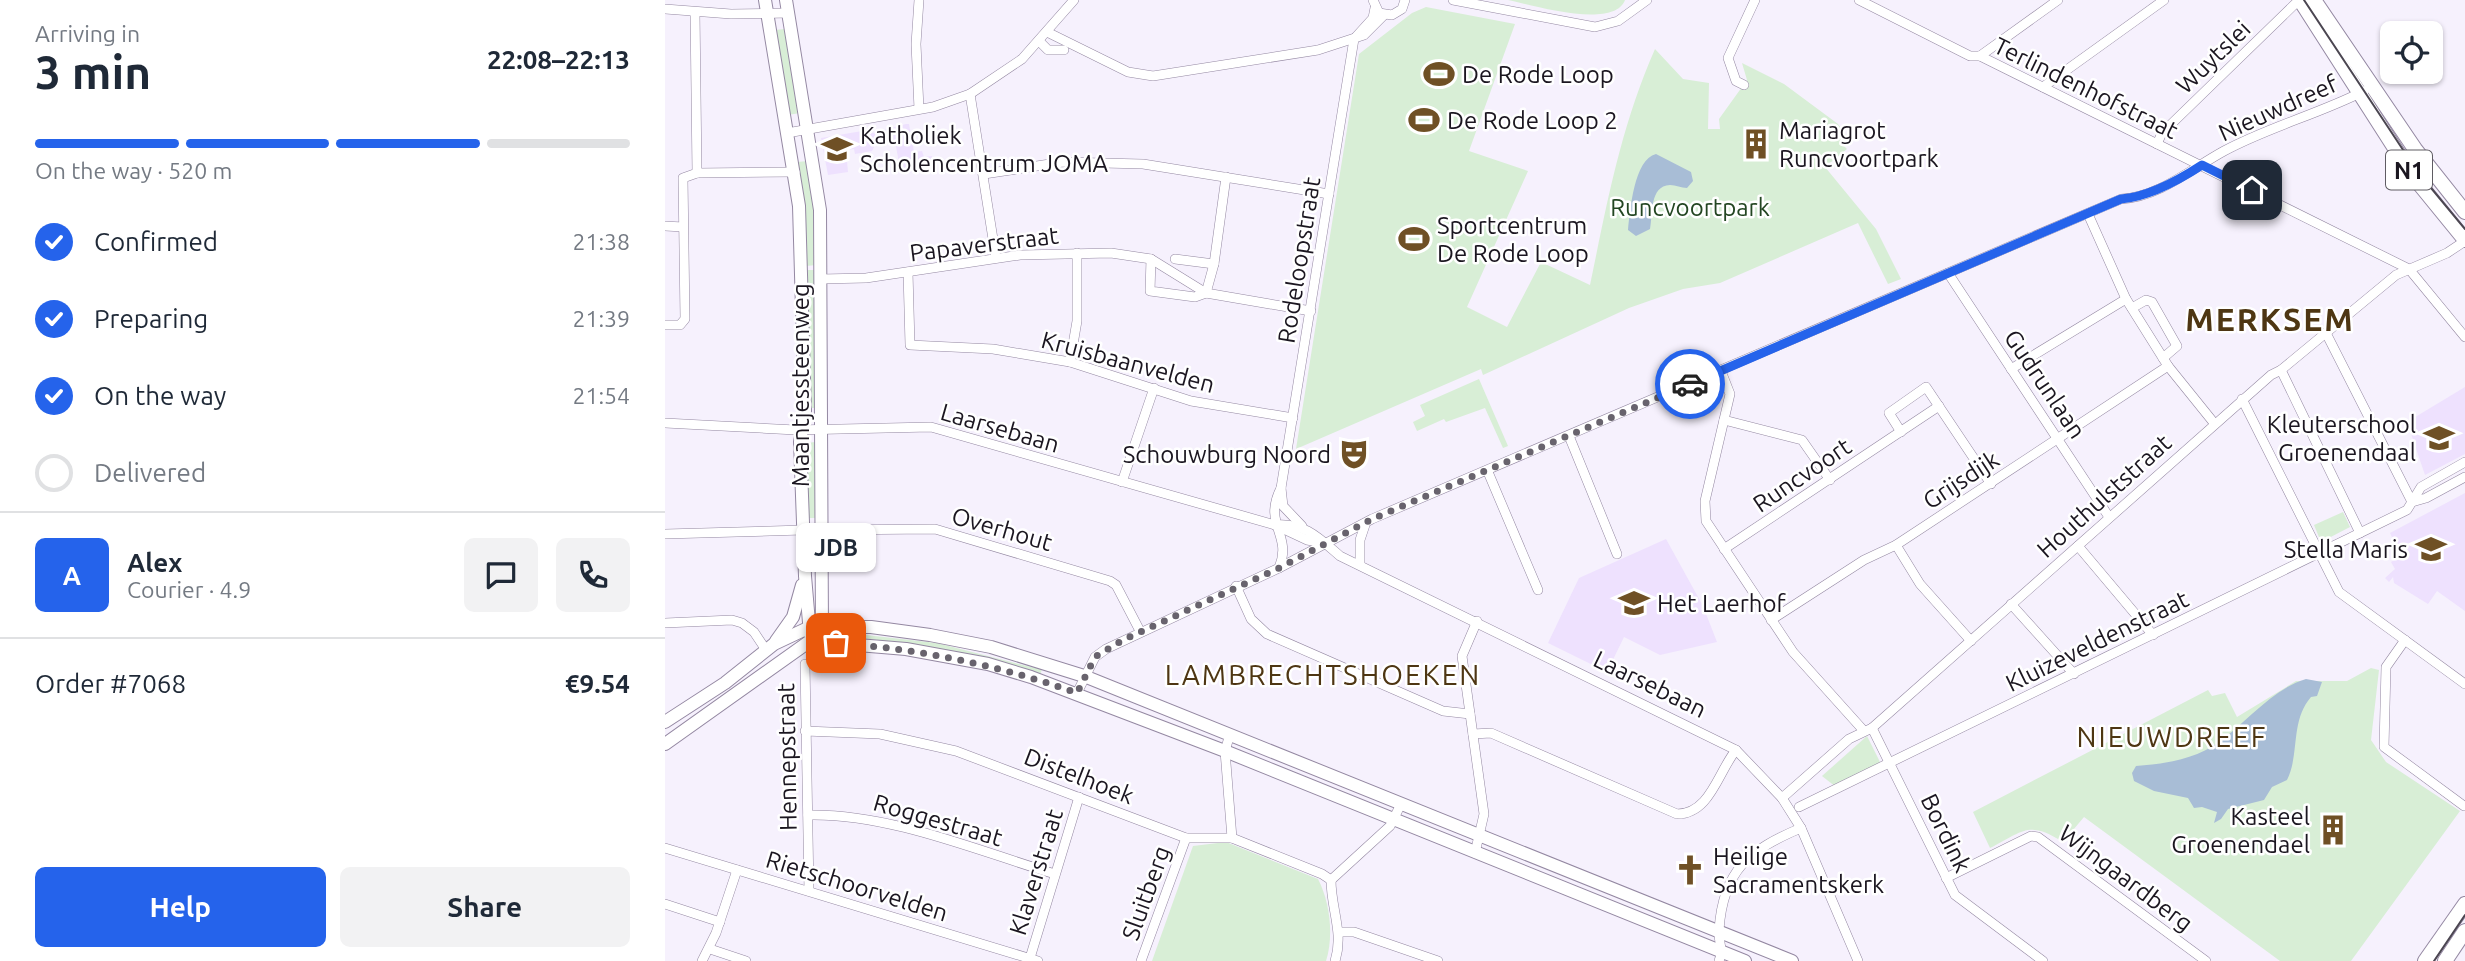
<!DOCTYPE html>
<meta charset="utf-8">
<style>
:root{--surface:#fff;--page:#f2f2f3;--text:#1f2937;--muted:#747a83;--line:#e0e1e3;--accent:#2563eb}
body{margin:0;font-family:Ubuntu,sans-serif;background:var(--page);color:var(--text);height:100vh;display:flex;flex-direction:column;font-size:26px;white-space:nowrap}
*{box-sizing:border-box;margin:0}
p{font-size:23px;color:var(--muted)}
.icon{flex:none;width:38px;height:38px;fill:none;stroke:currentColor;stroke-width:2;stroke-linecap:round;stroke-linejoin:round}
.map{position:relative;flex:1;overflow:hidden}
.sheet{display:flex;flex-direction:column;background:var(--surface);width:665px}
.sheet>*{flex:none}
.fabs{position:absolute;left:1715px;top:21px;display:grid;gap:14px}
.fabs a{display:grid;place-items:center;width:63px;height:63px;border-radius:10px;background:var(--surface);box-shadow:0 2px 5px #0004;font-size:35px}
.pin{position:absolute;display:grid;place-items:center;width:60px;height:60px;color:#fff;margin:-30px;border-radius:14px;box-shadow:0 4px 10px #0006}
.courier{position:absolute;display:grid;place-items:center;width:70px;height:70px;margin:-35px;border:5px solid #2563eb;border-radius:50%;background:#fff;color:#222;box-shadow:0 2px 9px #0007}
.bubble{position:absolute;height:49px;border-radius:10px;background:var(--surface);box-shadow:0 2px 5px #0004;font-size:23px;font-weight:600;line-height:49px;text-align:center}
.summary em{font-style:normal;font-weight:600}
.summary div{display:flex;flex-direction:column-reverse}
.summary{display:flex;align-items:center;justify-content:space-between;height:119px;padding:0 35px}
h1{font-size:46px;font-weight:600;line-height:52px}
.bar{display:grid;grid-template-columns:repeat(4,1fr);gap:10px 7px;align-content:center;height:84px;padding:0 35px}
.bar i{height:9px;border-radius:5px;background:var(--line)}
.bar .current{background:var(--accent)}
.bar p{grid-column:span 4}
.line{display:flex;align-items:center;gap:18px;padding:0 35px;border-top:2px solid var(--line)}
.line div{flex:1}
.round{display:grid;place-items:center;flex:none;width:74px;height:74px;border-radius:10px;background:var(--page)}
ol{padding:0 35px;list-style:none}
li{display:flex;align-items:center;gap:21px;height:77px}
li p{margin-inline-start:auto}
li .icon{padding:7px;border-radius:50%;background:var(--accent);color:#fff;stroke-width:4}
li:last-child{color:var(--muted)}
li i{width:38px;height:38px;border:4px solid var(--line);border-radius:50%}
.cta{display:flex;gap:14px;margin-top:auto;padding:14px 35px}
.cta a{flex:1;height:80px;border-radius:10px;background:var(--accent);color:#fff;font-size:28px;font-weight:600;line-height:80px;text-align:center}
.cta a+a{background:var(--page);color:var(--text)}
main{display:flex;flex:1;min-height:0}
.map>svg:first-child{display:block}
.built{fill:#eee1fe}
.green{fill:#d8eed6}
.water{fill:#a8bdd6}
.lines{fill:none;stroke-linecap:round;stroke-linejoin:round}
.street-casing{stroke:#9488a2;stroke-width:10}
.secondary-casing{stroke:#9488a2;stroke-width:14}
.primary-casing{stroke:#9488a2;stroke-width:16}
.street{stroke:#fff;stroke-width:9}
.secondary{stroke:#fff;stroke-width:12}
.primary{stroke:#fff;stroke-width:14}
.tram{stroke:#4b4651;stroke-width:2}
.done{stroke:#68636d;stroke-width:7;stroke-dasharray:0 12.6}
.route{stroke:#2563eb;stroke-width:9}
.labels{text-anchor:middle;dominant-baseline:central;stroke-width:5;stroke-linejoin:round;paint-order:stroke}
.shield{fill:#fff;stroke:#5f5c63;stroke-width:2}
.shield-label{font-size:23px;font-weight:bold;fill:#1b1620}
.street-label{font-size:24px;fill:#1b1620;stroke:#fff}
.poi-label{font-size:24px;fill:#1b1620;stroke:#fff;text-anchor:start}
.park-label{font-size:24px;fill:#234622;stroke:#fff}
.quarter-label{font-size:28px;letter-spacing:2px;fill:#4e3613;stroke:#fff}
.district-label{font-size:32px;font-weight:bold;letter-spacing:2px;fill:#4e3613;stroke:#fff}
</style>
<main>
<section class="sheet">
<div class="summary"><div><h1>3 min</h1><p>Arriving in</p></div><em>22:08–22:13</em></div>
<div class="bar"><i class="current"></i><i class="current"></i><i class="current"></i><i></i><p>On the way · 520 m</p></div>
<ol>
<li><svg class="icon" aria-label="check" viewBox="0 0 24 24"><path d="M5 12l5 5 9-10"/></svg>Confirmed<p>21:38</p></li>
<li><svg class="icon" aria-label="check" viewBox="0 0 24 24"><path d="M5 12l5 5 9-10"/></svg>Preparing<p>21:39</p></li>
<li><svg class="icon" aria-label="check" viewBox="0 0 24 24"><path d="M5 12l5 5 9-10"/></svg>On the way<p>21:54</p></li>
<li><i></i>Delivered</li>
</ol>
<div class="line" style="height:126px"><b class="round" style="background:var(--accent);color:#fff">A</b><div><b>Alex</b><p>Courier · 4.9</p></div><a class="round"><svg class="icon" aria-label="chat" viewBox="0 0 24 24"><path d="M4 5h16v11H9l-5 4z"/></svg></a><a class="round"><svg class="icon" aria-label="phone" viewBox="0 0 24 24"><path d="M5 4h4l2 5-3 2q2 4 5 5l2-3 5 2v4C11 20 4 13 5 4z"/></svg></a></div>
<div class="line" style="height:91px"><div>Order #7068</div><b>€9.54</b></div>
<div class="cta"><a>Help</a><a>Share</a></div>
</section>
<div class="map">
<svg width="1800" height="961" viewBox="0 0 1800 961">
<rect width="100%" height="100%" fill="#f6f1fd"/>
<g class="built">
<path d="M241,124h3l5,28 8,-1 2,6 8,-1 2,12 -33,6 -6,-33 -20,4 -3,6 -17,3 -1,-5 -8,1 2,22 -20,3 -7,-37 47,-8 5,3z"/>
<path d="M1800,387v67l-40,21 -18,-53z"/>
<path d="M1800,493v118l-28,-20 -9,13 -34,-21 -1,-6 -4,5 -4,-4 10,-9 -4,-7 10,-6 -11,-23z"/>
<path d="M1001,539l37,67 14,36 -57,13 -36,-18 -17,35 -59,-29 31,-65z"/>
</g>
<g class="green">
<path d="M843,0h117c-11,30 -93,5 -117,0z"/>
<path d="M761,7l89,17 -46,127 59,20 -61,136 40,20 34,-65 49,23c17,-82 31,-159 65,-236l28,30 26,4 -1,46h12l-1,-10 28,-39 -5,-17 42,21 54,40 9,12 -6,7 6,6 -22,18 51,62 25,50 -13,5 -30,-61 -138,60 -37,6 -54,19 -146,67 -2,-6 -185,80 63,-395 53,-41z"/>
<path d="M120,29l15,84 -12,2 -14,-85z"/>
<path d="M143,161l8,45 1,59 -11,1 -9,-104z"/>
<path d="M141,270h11v138h-8z"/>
<path d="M814,379l29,67 -5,2 -18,-40 -39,14 -2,-3 -27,12 -4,-9 12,-6 -5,-11z"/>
<path d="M150,442l1,76h-9l-1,-75z"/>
<path d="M1678,512l7,15 -29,15 -7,-17z"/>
<path d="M188,630l4,4 80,9 98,25 8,-3 -3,11 -64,-17v-4l-119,-18 -2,3 -5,-6z"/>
<path d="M1706,668l8,2 -8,70 15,22 74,49 -109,150h-71l-196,-144 -21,25c-35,-22 -39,-11 -73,6l-17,-36 235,-122 4,6 13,-3 12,24 59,-36h51z"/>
<path d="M1202,736l14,28 -45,23 -14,-11z"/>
<path d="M561,842l92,37c12,23 16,57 8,82h-174l41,-115z"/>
</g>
<g class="water">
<path d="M991,154l35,18 2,9 -6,7c-6,0 -11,-3 -17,-3 -21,1 -17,30 -20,44l-14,7 -8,-6c2,-19 6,-71 28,-76z"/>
<path d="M1641,679l16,3 -5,14 -6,1c-21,24 -11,57 -24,83l-15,7 -8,13 -36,9 -7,10 -7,4 3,-11 -15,-5 -8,1 -6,-10 -34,-7 -20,-10 -2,-8 4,-7c28,-2 60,-7 83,-24 28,-20 53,-53 87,-63z"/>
</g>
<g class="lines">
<g class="street-casing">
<g id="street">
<path d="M254,0l-3,44 3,65"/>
<path d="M708,0l6,13 13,2 10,-6 3,-9"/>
<path d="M788,0l142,27 23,-6 29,-21"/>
<path d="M1194,0l111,56h10l429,213 56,68"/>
<path d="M0,9l66,5 57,-1"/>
<path d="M30,12l2,161"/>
<path d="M382,32l81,40 25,4 165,-26 46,-15 20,-20"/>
<path d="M374,41l9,9h16"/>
<path d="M1315,56l78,-56"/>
<path d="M1079,85l-8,-4 -8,-23 27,-58"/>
<path d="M1378,87l121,-87"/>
<path d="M305,94l26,164"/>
<path d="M122,133l146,-26 37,-13 52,-35 52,-59"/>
<path d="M1492,144l5,-11 137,-133"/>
<path d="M319,174l79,-12 80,2 186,30"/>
<path d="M1423,214l38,85 42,67 46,57"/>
<path d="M0,226l18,1"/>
<path d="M486,259l-1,32 45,6 11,-4"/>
<path d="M510,259l39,5"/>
<path d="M243,272l2,73 83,4 77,13 121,39 102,17"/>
<path d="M1283,273l161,244"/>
<path d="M156,279l45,-1 154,-23 91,-2 40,6 55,34 105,18"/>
<path d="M541,293l8,-29 12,-87"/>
<path d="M1467,308l14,-8 6,2 25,44 -14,12"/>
<path d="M0,325h15l5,-6 -2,-141 14,-5 98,-1"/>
<path d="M1661,333l86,169"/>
<path d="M405,362l7,-41v-68"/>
<path d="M1346,369l115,-70"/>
<path d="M1616,370l79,163"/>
<path d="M1056,371l9,23 -25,107 1,20 87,131 71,79"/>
<path d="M1577,399l97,193 126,92"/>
<path d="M1059,420l78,20 28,40"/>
<path d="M0,423l131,7 135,-3 344,98 32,15 17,3"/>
<path d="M1236,432l-12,-19 37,-26 65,97"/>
<path d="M904,436l48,118"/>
<path d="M823,472l50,118"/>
<path d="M457,482l32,-94"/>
<path d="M1747,502l14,-4 39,-21"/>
<path d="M610,525c29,-3 44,13 65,31l396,194 46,48 19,30 57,133"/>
<path d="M637,526l-19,-20 -2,-18 73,-449 19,-21 2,-10"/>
<path d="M156,530l114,-1 175,52 6,4 24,46"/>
<path d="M0,534l138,-4"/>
<path d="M1231,545l24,39 51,57"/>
<path d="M1413,546l75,89"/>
<path d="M1059,549l215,-143"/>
<path d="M695,564v-24l5,-15"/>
<path d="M614,568c14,-34 -17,-43 2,-80"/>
<path d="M571,586l15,33 16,15 176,77 27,3"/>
<path d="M1346,604l63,70"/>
<path d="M1106,620l93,-60 32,-15 272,-179"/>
<path d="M0,623l67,-3 10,3 12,9 12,18"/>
<path d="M1740,640l-19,27 -2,80 80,59"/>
<path d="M140,664l4,227"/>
<path d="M412,693l18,-36 11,-8 173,-81 93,-49 749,-320c38,-2 70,-30 103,-48 44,-24 95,-37 140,-60"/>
<path d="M1207,728l83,167 88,66"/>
<path d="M140,731l75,3 76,17 230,87h46l90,36 9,6"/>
<path d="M565,734l-5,17 7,87"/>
<path d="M808,734l18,-1 186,81c33,0 41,-42 59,-64"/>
<path d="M1117,798l67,-59 23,-11 399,-353 10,-5 115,-95 51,-22 18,-12"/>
<path d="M1134,807l608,-297 14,-23 44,-25"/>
<path d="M143,815c81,-2 170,36 247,59"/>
<path d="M0,848l373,113"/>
<path d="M810,853l9,-39 -22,-158 15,-35"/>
<path d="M1281,878l85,-42 7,1 168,124"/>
<path d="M666,880l59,-54 11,-22"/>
<path d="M666,880c0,29 13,53 4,81"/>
<path d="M0,904l55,18"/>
<path d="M675,932h14l84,29"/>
<path d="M45,949l36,12"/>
<path d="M365,958l49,-161"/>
<path d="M37,961l14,-28 21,-63"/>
<path d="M476,961l45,-123"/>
<path d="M1054,961c5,-12 -1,-19 0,-31 4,-60 30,-80 82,-102"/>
</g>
</g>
<g class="secondary-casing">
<g id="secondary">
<path d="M100,0l34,206 6,205 -5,31 5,134 5,58"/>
<path d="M121,0l34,210 2,424"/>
<path d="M111,641l17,-24 9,-32"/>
<path d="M0,722l60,-39 49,-39 36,-17h61l59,8 61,12 93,29 708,285"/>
<path d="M0,744l145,-103 96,8 82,15 43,13 194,74 520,210"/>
</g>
</g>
<g class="primary-casing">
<g id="primary">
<path d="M1635,0l112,175 53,65"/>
<path d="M1649,0l101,149 50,63"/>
<path d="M1760,961l40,-57"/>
<path d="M1780,961l20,-30"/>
</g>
</g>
<use href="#street" class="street"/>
<use href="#secondary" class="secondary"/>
<use href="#primary" class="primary"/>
<g class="tram">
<path d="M1639,0l113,171 48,58"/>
<path d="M1769,961l31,-46"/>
</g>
</g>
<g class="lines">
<path class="done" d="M171,643c84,6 162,22 241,50l18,-36 28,-17 156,-72 93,-49 318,-135"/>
<path class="route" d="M1025,384l431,-185c27,-2 58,-19 81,-34l50,25"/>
</g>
<defs>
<g id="stadium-bare" transform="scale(2.415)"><path d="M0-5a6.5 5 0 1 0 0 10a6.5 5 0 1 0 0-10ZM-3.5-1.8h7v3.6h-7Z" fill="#6f5025" stroke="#fff" stroke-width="2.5" paint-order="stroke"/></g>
<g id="building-bare" transform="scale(2.415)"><path d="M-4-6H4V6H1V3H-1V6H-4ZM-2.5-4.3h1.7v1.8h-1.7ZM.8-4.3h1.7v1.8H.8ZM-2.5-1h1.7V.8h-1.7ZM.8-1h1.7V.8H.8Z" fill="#6f5025" stroke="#fff" stroke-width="2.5" paint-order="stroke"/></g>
<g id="school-bare" transform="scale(2.415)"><path d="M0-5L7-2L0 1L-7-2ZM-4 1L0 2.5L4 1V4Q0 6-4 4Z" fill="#6f5025" stroke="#fff" stroke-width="2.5" paint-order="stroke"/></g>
<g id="theatre-bare" transform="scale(2.415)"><path d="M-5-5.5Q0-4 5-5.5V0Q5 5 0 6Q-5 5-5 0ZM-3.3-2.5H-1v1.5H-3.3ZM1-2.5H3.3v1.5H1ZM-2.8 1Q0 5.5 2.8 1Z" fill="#6f5025" stroke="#fff" stroke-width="2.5" paint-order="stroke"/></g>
<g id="church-bare" transform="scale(2.415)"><path d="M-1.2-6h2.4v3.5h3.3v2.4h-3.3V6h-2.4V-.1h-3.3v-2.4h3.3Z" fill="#6f5025" stroke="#fff" stroke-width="2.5" paint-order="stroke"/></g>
</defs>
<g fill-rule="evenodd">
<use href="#stadium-bare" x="774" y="74"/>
<use href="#stadium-bare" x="759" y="120"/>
<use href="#building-bare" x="1091" y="144"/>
<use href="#school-bare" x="172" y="149"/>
<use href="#stadium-bare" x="749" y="239"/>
<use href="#school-bare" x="1774" y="438"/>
<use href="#theatre-bare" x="689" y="454"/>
<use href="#school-bare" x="1766" y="549"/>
<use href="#school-bare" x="969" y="603"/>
<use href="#building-bare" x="1668" y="830"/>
<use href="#church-bare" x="1025" y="870"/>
</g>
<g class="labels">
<rect class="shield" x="1721" y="150.5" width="46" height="39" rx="5"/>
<g class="shield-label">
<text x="1744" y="170">N1</text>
</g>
<g class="street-label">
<text transform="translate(1548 57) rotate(-44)">Wuytslei</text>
<text transform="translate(1421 88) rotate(26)">Terlindenhofstraat</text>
<text transform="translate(1613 108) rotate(-24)">Nieuwdreef</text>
<text transform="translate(319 244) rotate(-7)">Papaverstraat</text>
<text transform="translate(634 260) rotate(-81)">Rodeloopstraat</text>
<text transform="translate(463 362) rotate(15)">Kruisbaanvelden</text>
<text transform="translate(1380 384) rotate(56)">Gudrunlaan</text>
<text transform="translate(135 385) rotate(-90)">Maantjessteenweg</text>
<text transform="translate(335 428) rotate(16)">Laarsebaan</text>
<text transform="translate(1137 475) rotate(-34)">Runcvoort</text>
<text transform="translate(1296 480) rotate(-33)">Grijsdijk</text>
<text transform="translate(1439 496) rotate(-42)">Houthulststraat</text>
<text transform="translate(337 529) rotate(16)">Overhout</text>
<text transform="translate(1432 641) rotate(-26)">Kluizeveldenstraat</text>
<text transform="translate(985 684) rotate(26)">Laarsebaan</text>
<text transform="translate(122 757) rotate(-91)">Hennepstraat</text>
<text transform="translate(414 776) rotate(21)">Distelhoek</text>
<text transform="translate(273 820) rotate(16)">Roggestraat</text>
<text transform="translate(1281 833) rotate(64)">Bordink</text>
<text transform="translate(371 872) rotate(-73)">Klaverstraat</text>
<text transform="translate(1461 878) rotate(37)">Wijngaardberg</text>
<text transform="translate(192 886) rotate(17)">Rietschoorvelden</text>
<text transform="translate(481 893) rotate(-70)">Sluitberg</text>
</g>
<g class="poi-label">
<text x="797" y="74">De Rode Loop</text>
<text x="782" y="120">De Rode Loop 2</text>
<text x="1114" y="130">Mariagrot<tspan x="1114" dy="28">Runcvoortpark</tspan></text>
<text x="195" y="135">Katholiek<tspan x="195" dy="28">Scholencentrum JOMA</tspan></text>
<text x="772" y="225">Sportcentrum<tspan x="772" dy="28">De Rode Loop</tspan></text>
<text x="1751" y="424" text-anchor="end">Kleuterschool<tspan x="1751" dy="28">Groenendaal</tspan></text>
<text x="666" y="454" text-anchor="end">Schouwburg Noord</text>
<text x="1743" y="549" text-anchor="end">Stella Maris</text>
<text x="992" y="603">Het Laerhof</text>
<text x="1645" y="816" text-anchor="end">Kasteel<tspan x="1645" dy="28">Groenendael</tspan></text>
<text x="1048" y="856">Heilige<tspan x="1048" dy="28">Sacramentskerk</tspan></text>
</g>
<g class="park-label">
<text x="1025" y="207">Runcvoortpark</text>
</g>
<g class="quarter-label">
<text x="658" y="674">LAMBRECHTSHOEKEN</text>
<text x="1507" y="736">NIEUWDREEF</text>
</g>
<g class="district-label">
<text x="1605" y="319">MERKSEM</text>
</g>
</g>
</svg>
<div class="fabs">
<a><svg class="icon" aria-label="locate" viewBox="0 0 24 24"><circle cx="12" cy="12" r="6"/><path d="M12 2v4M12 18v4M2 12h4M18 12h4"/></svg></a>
</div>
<div class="pin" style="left:171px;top:643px;background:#ea580c"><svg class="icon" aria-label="bag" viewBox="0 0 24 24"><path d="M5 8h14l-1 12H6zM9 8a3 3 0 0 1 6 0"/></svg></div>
<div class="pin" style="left:1587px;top:190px;background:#1f2937"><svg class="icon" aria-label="home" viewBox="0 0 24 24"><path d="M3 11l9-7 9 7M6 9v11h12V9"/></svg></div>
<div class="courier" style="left:1025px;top:384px"><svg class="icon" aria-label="car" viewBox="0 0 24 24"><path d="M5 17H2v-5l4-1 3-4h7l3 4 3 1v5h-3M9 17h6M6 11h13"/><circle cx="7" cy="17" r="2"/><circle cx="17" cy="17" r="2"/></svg></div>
<div class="bubble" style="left:131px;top:523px;width:80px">JDB</div>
</div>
</main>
